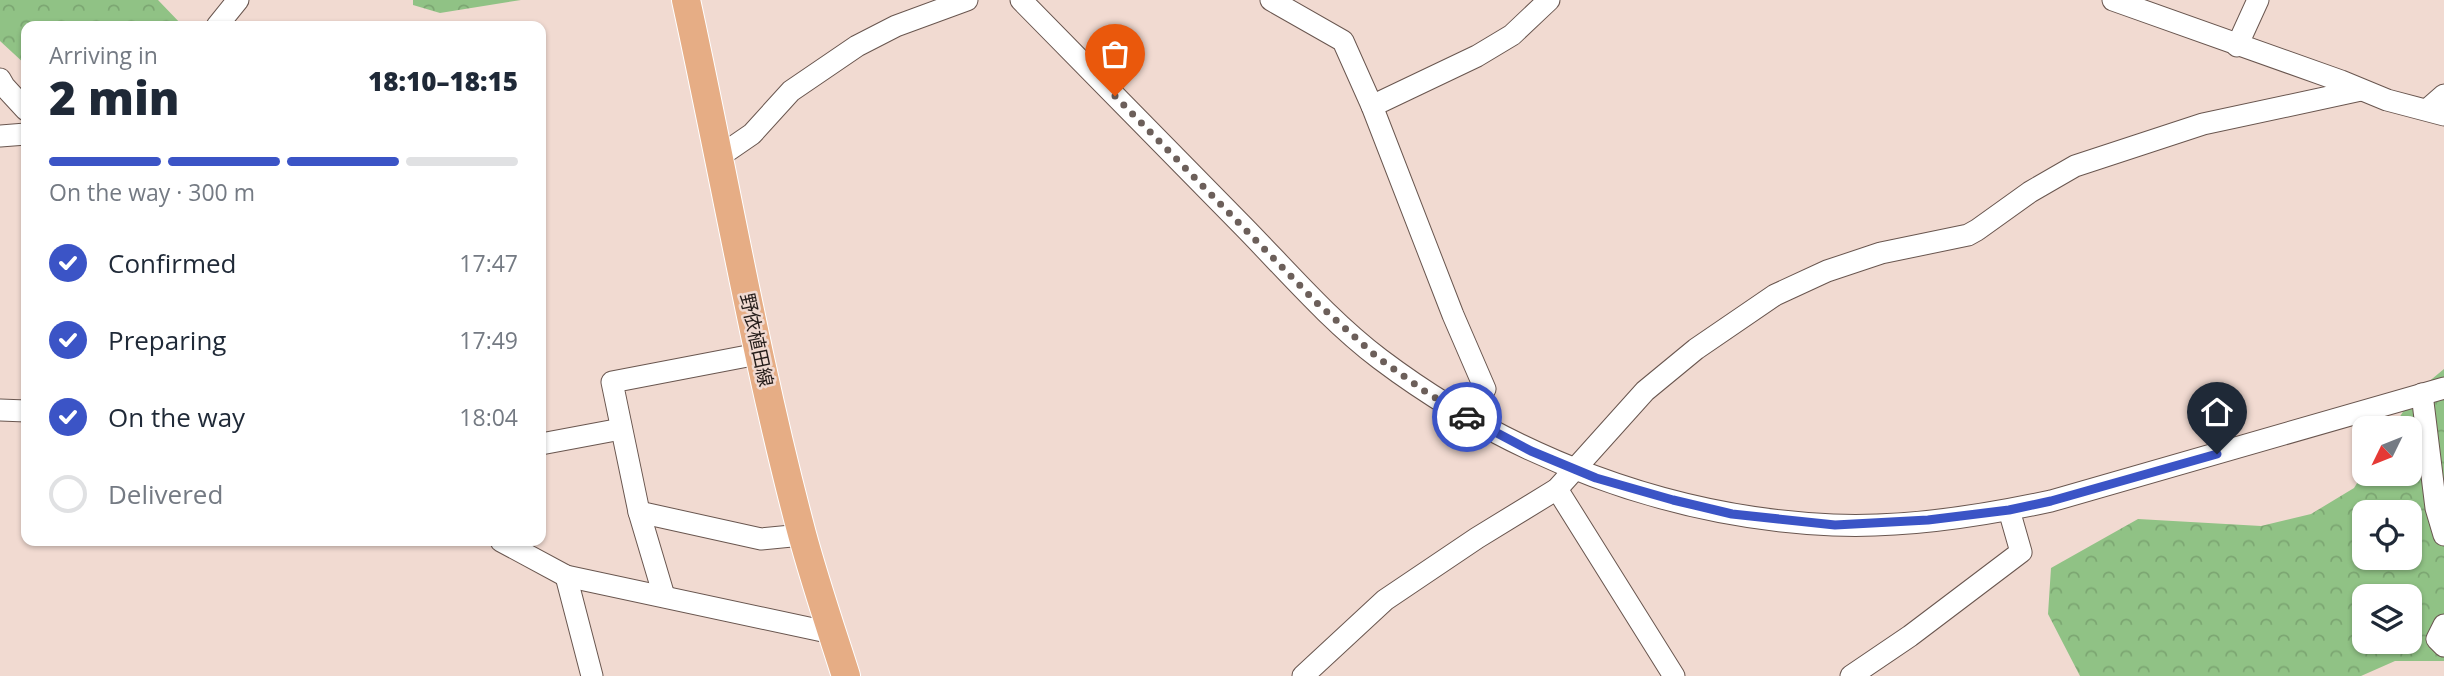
<!DOCTYPE html>
<meta charset="utf-8">
<style>
:root{--surface:#fff;--page:#f2f2f3;--text:#1f2937;--muted:#747a83;--line:#e0e1e3;--accent:#3b54c6}
body{margin:0;font-family:"Open Sans","Noto Sans JP",sans-serif;background:var(--page);color:var(--text);height:100vh;display:flex;flex-direction:column;font-size:26px;white-space:nowrap}
*{box-sizing:border-box;margin:0}
p{font-size:23px;color:var(--muted)}
.icon{flex:none;width:38px;height:38px;fill:none;stroke:currentColor;stroke-width:2;stroke-linecap:round;stroke-linejoin:round}
.map{position:relative;flex:1;overflow:hidden}
.side{position:absolute;left:21px;top:21px;width:525px;height:525px;display:flex;flex-direction:column;background:var(--surface);border-radius:14px;box-shadow:0 2px 5px #0004}
.side>*{flex:none}
.needle{width:46px;rotate:227deg}
.fabs{position:absolute;left:2352px;top:416px;display:grid;gap:14px}
.fabs a{display:grid;place-items:center;width:70px;height:70px;border-radius:14px;background:var(--surface);box-shadow:0 2px 5px #0004;font-size:35px}
.pin{position:absolute;display:grid;place-items:center;width:60px;height:60px;color:#fff;margin:-72px -30px;border-radius:50% 50% 50% 0;rotate:-45deg;box-shadow:0 0 7px #0007}
.pin .icon{rotate:45deg}
.courier{position:absolute;display:grid;place-items:center;width:70px;height:70px;margin:-35px;border:5px solid #3b54c6;border-radius:50%;background:#fff;color:#222;box-shadow:0 2px 9px #0007}
.summary em{font-style:normal;font-weight:800}
.summary div{display:flex;flex-direction:column-reverse}
.summary{display:flex;align-items:center;justify-content:space-between;height:119px;padding:0 28px}
h1{font-size:46px;font-weight:800;line-height:52px}
.bar{display:grid;grid-template-columns:repeat(4,1fr);gap:10px 7px;align-content:center;height:84px;padding:0 28px}
.bar i{height:9px;border-radius:5px;background:var(--line)}
.bar .current{background:var(--accent)}
.bar p{grid-column:span 4}
ol{padding:0 28px;list-style:none}
li{display:flex;align-items:center;gap:21px;height:77px}
li p{margin-inline-start:auto}
li .icon{padding:7px;border-radius:50%;background:var(--accent);color:#fff;stroke-width:4}
li:last-child{color:var(--muted)}
li i{width:38px;height:38px;border:4px solid var(--line);border-radius:50%}
.map>svg:first-child{display:block}
.forest{fill:url(#forest-crowns);fill-rule:evenodd}
.lines{fill:none;stroke-linecap:round;stroke-linejoin:round}
.minor-casing{stroke:#69564f;stroke-width:23}
.major-casing{stroke:#fff;stroke-width:30}
.minor{stroke:#fff;stroke-width:21}
.major{stroke:#e6ad85;stroke-width:28}
.done{stroke:#6c5f5a;stroke-width:7;stroke-dasharray:0 12.6}
.route{stroke:#3b54c6;stroke-width:9}
.labels{text-anchor:middle;dominant-baseline:central;stroke-width:5;stroke-linejoin:round;paint-order:stroke}
.street-label{font-size:19px;fill:#251d1a;stroke:#f1dad1}
</style>
<div class="map">
<svg width="2444" height="676" viewBox="0 0 2444 676">
<defs>
<pattern id="forest-crowns" width="20" height="18" patternUnits="userSpaceOnUse" patternTransform="scale(1.75)"><rect width="20" height="18" fill="#90c285"/><path d="M2 6a3 3 0 1 1 6 0M12 15a3 3 0 1 1 6 0" fill="none" stroke="#7ca672"/></pattern>
</defs>
<rect width="100%" height="100%" fill="#f1dad1"/>
<g class="forest">
<path d="M0,0h158l25,26h-157v39l-26,-24z"/>
<path d="M413,0h108l-81,13 -27,-8z"/>
<path d="M2444,369v292h-49l-34,15h-281l-32,-62 3,-46 87,-49 123,7 50,-12 43,-26 10,-16v2h46v-45h-18l23,-36zM2364,513h46v45h-46zM2364,597h46v45h-46z"/>
</g>
<g class="lines">
<g class="minor-casing">
<g id="minor">
<path d="M1021,0c74,76 149,151 223,227 44,45 86,94 136,132 130,98 289,159 453,166 70,3 149,-9 218,-24l393,-113"/>
<path d="M1271,0l72,41 29,65 81,209 32,74 -18,28"/>
<path d="M2113,0l228,81 46,19 57,15"/>
<path d="M217,26l21,-26"/>
<path d="M2237,46l21,-46"/>
<path d="M0,79l4,7 22,24"/>
<path d="M1372,106l105,-50 35,-21 37,-35"/>
<path d="M2428,109l16,-14"/>
<path d="M0,136l26,-2"/>
<path d="M720,156l32,-22 39,-43 66,-45 39,-20 71,-26"/>
<path d="M2422,394l14,114 8,27"/>
<path d="M0,410l26,1"/>
<path d="M541,444l80,-15"/>
<path d="M1557,489l117,187"/>
<path d="M639,512l122,27 41,-4"/>
<path d="M501,541l65,35 266,57"/>
<path d="M566,576l26,100"/>
<path d="M664,596l-25,-84 -27,-130 146,-28"/>
<path d="M2444,625l-7,14 7,7"/>
<path d="M1303,676l82,-76 92,-62 80,-49 88,-98 51,-42 79,-54 52,-24 54,-18 87,-18 9,-5 53,-38 45,-26 128,-42 158,-34"/>
<path d="M1851,676l59,-40 111,-84 -12,-42"/>
</g>
</g>
<g class="major-casing">
<path id="major" d="M686,0c39,178 69,358 116,534 13,48 29,95 44,142"/>
</g>
<use href="#minor" class="minor"/>
<use href="#major" class="major"/>
</g>
<g class="lines">
<path class="done" d="M1115,96l202,207 60,54 49,35 41,25"/>
<path class="route" d="M1467,417l64,34 65,27 77,22 59,14 103,11 93,-5 81,-10 42,-9 166,-47"/>
</g>
<g class="labels">
<g class="street-label">
<text transform="translate(757 340) rotate(78)">野依植田線</text>
</g>
</g>
</svg>
<div class="fabs">
<a><svg class="needle" viewBox="-14 -14 28 28"><path d="M0-13l5 13h-10z" fill="#e53935"/><path d="M0 13l5-13h-10z" fill="#747a83"/></svg></a>
<a><svg class="icon" aria-label="locate" viewBox="0 0 24 24"><circle cx="12" cy="12" r="6"/><path d="M12 2v4M12 18v4M2 12h4M18 12h4"/></svg></a>
<a><svg class="icon" aria-label="layers" viewBox="0 0 24 24"><path d="M12 4l9 5-9 5-9-5zM3 14l9 5 9-5"/></svg></a>
</div>
<div class="pin" style="left:1115px;top:96px;background:#ea580c"><svg class="icon" aria-label="bag" viewBox="0 0 24 24"><path d="M5 8h14l-1 12H6zM9 8a3 3 0 0 1 6 0"/></svg></div>
<div class="pin" style="left:2217px;top:454px;background:#1f2937"><svg class="icon" aria-label="home" viewBox="0 0 24 24"><path d="M3 11l9-7 9 7M6 9v11h12V9"/></svg></div>
<div class="courier" style="left:1467px;top:417px"><svg class="icon" aria-label="car" viewBox="0 0 24 24"><path d="M5 17H2v-5l4-1 3-4h7l3 4 3 1v5h-3M9 17h6M6 11h13"/><circle cx="7" cy="17" r="2"/><circle cx="17" cy="17" r="2"/></svg></div>
<section class="side">
<div class="summary"><div><h1>2 min</h1><p>Arriving in</p></div><em>18:10–18:15</em></div>
<div class="bar"><i class="current"></i><i class="current"></i><i class="current"></i><i></i><p>On the way · 300 m</p></div>
<ol>
<li><svg class="icon" aria-label="check" viewBox="0 0 24 24"><path d="M5 12l5 5 9-10"/></svg>Confirmed<p>17:47</p></li>
<li><svg class="icon" aria-label="check" viewBox="0 0 24 24"><path d="M5 12l5 5 9-10"/></svg>Preparing<p>17:49</p></li>
<li><svg class="icon" aria-label="check" viewBox="0 0 24 24"><path d="M5 12l5 5 9-10"/></svg>On the way<p>18:04</p></li>
<li><i></i>Delivered</li>
</ol>
</section>
</div>
